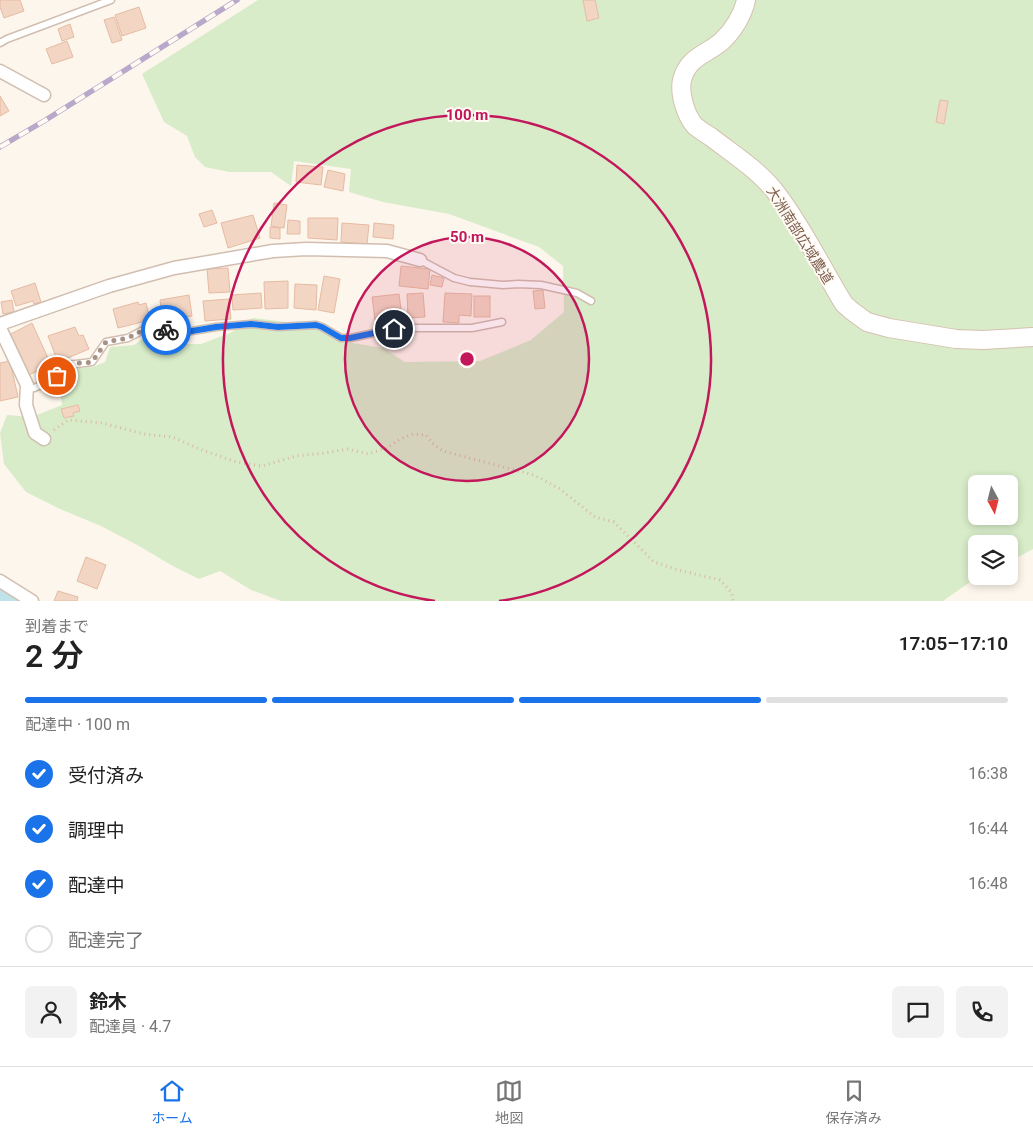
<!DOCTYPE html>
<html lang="ja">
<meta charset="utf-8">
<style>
:root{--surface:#fff;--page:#f2f2f2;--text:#222;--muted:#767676;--line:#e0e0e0;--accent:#1a73e8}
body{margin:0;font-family:Roboto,"Noto Sans JP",sans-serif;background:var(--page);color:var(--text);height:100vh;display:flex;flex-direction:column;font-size:19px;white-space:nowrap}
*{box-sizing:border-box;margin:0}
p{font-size:16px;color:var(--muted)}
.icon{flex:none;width:28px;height:28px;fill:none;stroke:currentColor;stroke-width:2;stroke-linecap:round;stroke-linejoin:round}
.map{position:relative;height:601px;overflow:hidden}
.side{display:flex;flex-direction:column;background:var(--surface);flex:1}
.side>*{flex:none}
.needle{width:32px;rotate:173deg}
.buttons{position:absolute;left:968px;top:475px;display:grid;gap:10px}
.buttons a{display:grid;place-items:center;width:50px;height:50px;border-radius:8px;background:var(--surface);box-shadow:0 2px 8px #0003;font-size:25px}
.pin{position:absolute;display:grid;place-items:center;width:42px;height:42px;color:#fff;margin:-21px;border:2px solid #fff;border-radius:50%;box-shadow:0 1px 5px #0007}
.courier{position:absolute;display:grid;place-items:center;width:50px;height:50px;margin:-25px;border:4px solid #1a73e8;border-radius:50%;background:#fff;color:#222;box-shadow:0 1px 6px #0007}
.summary em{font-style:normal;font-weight:600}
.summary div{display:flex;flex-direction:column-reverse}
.summary{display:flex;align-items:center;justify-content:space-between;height:85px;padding:0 25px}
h1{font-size:32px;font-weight:600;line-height:38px}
.bar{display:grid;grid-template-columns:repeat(4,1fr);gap:8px 5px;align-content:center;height:60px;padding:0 25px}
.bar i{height:6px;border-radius:4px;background:var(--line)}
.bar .selected{background:var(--accent)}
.bar p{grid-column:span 4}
.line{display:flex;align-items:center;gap:12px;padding:0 25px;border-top:1px solid var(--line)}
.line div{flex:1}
.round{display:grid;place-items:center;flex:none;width:52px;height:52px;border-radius:8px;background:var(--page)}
ol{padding:0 25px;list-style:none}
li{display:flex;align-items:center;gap:15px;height:55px}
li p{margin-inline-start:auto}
li .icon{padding:5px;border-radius:50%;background:var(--accent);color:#fff;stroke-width:4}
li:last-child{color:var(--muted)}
li i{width:28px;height:28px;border:2px solid var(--line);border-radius:50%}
.menu{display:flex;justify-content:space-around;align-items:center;height:70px;border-top:1px solid var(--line);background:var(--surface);font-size:14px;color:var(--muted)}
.menu a{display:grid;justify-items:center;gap:2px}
.menu .selected{color:var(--accent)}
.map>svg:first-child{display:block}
.green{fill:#d8ecc9;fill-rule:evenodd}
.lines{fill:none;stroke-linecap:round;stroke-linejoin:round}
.river{stroke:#bfe3e8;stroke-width:29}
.building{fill:#f3d5c3;stroke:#e6bba3}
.lane-casing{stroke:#d1beb0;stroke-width:9}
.street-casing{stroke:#d1beb0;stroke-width:15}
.secondary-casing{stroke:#d6c0b0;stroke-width:20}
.path{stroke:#d9b8a5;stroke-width:3;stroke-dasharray:1 4;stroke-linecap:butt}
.lane{stroke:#fff;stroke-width:6}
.street{stroke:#fff;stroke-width:12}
.secondary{stroke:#fff;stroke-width:18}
.rail-casing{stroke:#b9a8c9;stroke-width:5.5}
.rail{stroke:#fffaf3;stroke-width:4;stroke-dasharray:11;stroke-linecap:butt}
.done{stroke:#a89285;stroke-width:5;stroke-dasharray:0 9}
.route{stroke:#1a73e8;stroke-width:6}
.ring{fill:none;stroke:#c2185b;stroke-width:2.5}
.labels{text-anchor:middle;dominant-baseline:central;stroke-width:4;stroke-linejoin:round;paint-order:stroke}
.street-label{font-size:14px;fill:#7a5c4d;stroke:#fffaf3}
.centre{fill:#c2185b;stroke:#fffaf3;stroke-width:2.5}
.ring-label{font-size:15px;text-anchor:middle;font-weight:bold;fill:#c2185b;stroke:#fffaf3;stroke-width:4;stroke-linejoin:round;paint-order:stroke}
</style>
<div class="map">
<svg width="1033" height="601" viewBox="0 0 1033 601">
<rect width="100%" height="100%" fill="#fdf6ec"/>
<path class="green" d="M258,0h775v549l-24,13v-18h-33v32h5l-11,6 -27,19h-662l-30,-11 -31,-19 -21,8 -28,-14 -32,-19 -38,-20 -41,-17 -34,-17 -22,-28 -4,-31 7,-18 25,2 30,-12 -3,-24 15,-13 19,-1 12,-5 5,-15 24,-2 19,-13 25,12h23l29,-11 23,-15 57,7 37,17 36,6 22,14 75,-1 51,-21 33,-28 -1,-46 -24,-19 -90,-33 -66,-12 -34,-10 2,-23 -57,-8 -3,25 -20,-14h-42l-24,-5 -10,-10 -8,-21 -23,-14 -22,-48zM976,484h33v32h-33z"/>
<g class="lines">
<path class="river" d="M0,593l13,8"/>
</g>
<g class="building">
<path d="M0,0h20l4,11 -20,7 -4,-11z"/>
<path d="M583,0h12l4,18 -12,3z"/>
<path d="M139,7l7,21 -24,8 -7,-21z"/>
<path d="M114,17l8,23 -10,3 -8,-23z"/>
<path d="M70,24l4,13 -12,4 -4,-12z"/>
<path d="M67,41l6,16 -21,7 -6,-15z"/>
<path d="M0,96l9,15 -9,5z"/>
<path d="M940,100l8,1 -4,23 -8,-2z"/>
<path d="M297,165l26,2 -2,18 -25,-3z"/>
<path d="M328,170l17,4 -2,17 -19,-4z"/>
<path d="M274,203l13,2 -3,23 -13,-2z"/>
<path d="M212,210l5,13 -13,4 -5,-13z"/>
<path d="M253,215l7,23 -32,10 -7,-25z"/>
<path d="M308,218h30l-1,22 -29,-2z"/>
<path d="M288,220l12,1v13h-13z"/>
<path d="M342,223l27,2 -2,19 -26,-2z"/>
<path d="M374,223l20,2 -1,14 -20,-2z"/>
<path d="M270,227l10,1v11l-10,-1z"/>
<path d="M401,266l29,3 -2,20 -29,-3z"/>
<path d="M228,268l2,24 -21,1 -2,-24z"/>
<path d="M432,275l12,3 -2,9 -12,-2z"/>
<path d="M324,276l16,3 -6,34 -16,-3z"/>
<path d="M288,281v27l-23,1 -1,-27z"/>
<path d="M35,283l6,19 -7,2 -1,-3 -17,5 -5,-15z"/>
<path d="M295,284l22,1 -1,25 -22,-2z"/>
<path d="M543,290l2,18 -10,1 -2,-18z"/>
<path d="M261,293l1,15 -29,2 -1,-15z"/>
<path d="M423,293l2,24 -17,1 -1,-24z"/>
<path d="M445,293l27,1 -1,22 -12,-1v8l-16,-1z"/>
<path d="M399,294l3,23 -27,3 -3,-23z"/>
<path d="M189,295l3,21 -34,6 -2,-14 5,-1 -1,-7z"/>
<rect x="474" y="296" width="16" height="21"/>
<path d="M229,299l2,20 -26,2 -2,-20z"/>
<path d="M12,300l2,12 -11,2 -2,-12z"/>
<path d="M138,302l1,3 7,-2 4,17 -32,8 -5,-19z"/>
<path d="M32,323l21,46 -13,6 -2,-4 -10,4 -21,-39z"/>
<path d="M75,327l4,9 4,-1 6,14 -31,13 -10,-26z"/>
<path d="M10,361l8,36 -18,4v-38z"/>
<path d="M78,405l2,6 -7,2 1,3 -10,2 -3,-9z"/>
<path d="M86,557l20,8 -9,24 -20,-8z"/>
<path d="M58,591l20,6 -1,4h-23z"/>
</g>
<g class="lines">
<g class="lane-casing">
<g id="lane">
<path d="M0,43l7,-4 104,-39"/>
<path d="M420,260l34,18 16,4 33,3 15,-1 23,1 36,8 14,8"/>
<path d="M27,389l7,-1 19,-8 9,-12 6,-3 24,-3 14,-20 22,-4 21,-11h6l16,5 9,1 36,-6 35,-3 27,3 38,-2 6,2 19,11h9l44,-9 17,-1h61l30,-6"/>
</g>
</g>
<g class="street-casing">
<g id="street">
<path d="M0,71l44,24"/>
<path d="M0,324l109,-38 65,-18 99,-17 33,-2 81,2 33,9"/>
<path d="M0,328l27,57 -1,20 9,28 9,6"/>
<path d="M0,581l32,20"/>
</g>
</g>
<g class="secondary-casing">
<path id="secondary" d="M746,0c-3,15 -13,31 -25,42 -16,13 -33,15 -39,38 -3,14 4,36 13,46 5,4 11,8 16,11 23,18 49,34 66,57 26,34 45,74 67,110l8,7 15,11 22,6 67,11 27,1 50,-3"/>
</g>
<path class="path" d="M54,430l14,-10 34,3 42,11 28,3 30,13 34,12 26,4 34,-10 28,-3 24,-4 20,5 19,-6 13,-9 13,-5 13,1 6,8 11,8 91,24 26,14 35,28 19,5 40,40 24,8 42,10 12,13 1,8"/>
<use href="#lane" class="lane"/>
<use href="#street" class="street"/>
<use href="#secondary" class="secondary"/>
<g class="rail-casing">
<path id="rail" d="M0,147l44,-26 193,-121"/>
</g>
<use href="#rail" class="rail"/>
</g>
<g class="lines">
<path class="done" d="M57,376c11,-15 18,-12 35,-14l14,-20 22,-4 21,-11h6l11,3"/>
<path class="route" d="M166,330l5,2 9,1 36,-6 35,-3 27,3 38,-2 6,2 19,11h9l44,-9"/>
</g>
<circle cx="467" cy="359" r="122" fill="#c2185b" fill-opacity=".12"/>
<g class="ring">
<circle cx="467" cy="359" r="122"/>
<path d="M435 601A244 244 0 1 1 499 601"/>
</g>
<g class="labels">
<g class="street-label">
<text transform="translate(800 235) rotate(58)">大洲南部広域農道</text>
</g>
</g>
<circle cx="467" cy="359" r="8" class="centre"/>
<g class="ring-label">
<text x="467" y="120">100 m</text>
<text x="467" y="242">50 m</text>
</g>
</svg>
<div class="buttons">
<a><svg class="needle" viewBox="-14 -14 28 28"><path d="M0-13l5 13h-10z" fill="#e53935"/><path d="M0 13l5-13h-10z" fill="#767676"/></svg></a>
<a><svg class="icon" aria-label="layers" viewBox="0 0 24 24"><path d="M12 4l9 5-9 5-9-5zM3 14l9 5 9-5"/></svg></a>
</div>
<div class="pin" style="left:57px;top:376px;background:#ea580c"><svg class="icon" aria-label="bag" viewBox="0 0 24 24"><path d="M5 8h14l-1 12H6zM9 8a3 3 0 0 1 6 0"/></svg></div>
<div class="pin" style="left:394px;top:329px;background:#1f2937"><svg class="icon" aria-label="home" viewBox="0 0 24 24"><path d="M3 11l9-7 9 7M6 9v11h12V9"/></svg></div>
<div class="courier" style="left:166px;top:330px"><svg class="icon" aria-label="bike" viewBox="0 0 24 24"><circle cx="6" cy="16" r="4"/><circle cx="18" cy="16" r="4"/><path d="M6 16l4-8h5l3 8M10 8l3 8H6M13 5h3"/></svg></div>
</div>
<section class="side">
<div class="summary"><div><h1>2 分</h1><p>到着まで</p></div><em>17:05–17:10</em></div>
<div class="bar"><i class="selected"></i><i class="selected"></i><i class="selected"></i><i></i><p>配達中 · 100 m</p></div>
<ol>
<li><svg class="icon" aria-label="check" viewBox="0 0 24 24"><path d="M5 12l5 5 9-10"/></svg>受付済み<p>16:38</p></li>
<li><svg class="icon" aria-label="check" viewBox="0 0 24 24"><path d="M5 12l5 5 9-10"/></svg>調理中<p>16:44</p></li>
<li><svg class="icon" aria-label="check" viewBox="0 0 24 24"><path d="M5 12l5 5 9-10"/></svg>配達中<p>16:48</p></li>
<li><i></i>配達完了</li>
</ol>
<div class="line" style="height:90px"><a class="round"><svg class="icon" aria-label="person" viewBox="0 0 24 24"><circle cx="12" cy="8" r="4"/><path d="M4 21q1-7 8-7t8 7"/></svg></a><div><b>鈴木</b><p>配達員 · 4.7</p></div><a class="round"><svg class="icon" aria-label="chat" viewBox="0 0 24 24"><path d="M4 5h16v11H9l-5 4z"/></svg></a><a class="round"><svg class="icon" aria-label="phone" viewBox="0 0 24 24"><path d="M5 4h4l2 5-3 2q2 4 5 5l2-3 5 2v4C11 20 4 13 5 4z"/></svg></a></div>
</section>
<nav class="menu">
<a class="selected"><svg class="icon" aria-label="home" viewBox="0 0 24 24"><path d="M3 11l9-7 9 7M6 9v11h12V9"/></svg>ホーム</a>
<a><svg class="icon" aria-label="map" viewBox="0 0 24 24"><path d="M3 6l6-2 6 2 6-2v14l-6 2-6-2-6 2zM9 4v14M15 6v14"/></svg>地図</a>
<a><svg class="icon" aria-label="saved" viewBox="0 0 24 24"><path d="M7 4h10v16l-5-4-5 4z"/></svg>保存済み</a>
</nav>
